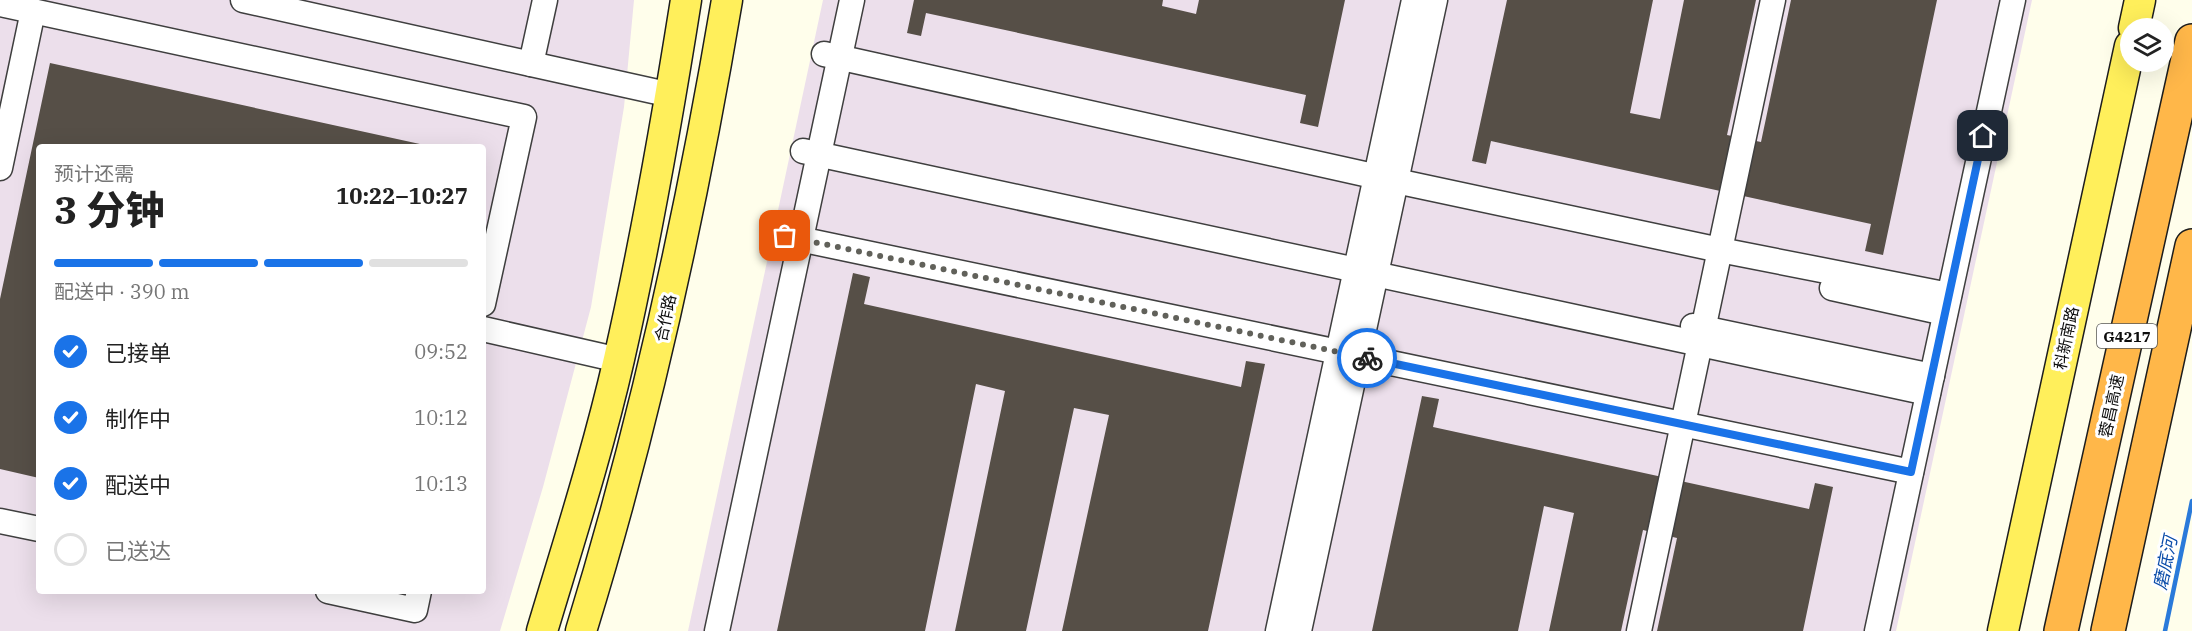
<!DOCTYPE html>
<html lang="zh">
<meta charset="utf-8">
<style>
:root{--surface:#fff;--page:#f2f2f2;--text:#222;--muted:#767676;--line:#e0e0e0;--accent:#1a73e8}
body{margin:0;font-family:"IBM Plex Serif","Noto Sans SC",serif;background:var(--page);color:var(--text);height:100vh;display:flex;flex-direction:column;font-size:22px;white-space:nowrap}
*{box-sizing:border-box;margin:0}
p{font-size:20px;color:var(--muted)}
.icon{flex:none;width:33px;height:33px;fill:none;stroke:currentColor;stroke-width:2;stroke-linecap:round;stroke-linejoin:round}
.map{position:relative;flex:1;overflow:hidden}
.drawer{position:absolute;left:36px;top:144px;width:450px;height:450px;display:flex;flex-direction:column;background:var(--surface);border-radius:6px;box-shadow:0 6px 24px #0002}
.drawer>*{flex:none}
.fabs{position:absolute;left:2120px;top:18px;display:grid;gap:12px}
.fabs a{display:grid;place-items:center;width:54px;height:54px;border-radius:50%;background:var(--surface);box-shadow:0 6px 24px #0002;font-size:30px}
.pin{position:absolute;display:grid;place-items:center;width:51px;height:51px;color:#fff;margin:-26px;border-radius:12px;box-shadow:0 3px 9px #0006}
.courier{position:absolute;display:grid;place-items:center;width:60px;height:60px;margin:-30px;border:4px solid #1a73e8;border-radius:50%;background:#fff;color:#222;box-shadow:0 2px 8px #0007}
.headline em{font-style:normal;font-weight:800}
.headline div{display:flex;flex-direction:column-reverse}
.headline{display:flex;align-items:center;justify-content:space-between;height:102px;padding:0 18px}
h1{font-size:39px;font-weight:800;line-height:45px}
.bar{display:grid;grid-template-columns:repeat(4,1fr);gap:9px 6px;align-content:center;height:72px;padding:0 18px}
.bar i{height:8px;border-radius:4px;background:var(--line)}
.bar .on{background:var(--accent)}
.bar p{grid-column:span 4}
ol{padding:0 18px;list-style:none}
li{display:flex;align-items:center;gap:18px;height:66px}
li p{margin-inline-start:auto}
li .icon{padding:6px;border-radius:50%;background:var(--accent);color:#fff;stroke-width:4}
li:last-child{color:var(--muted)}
li i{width:33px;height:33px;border:3px solid var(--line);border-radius:50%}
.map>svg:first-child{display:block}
.industrial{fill:#ecdfeb;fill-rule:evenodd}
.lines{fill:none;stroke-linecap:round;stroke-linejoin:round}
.stream{stroke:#2a7ada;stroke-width:4.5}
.building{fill:#564f47}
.minor-casing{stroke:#3f3f3f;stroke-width:27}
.major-casing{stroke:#1d1d1d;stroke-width:33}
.highway-casing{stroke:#1d1d1d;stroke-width:36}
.minor{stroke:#fff;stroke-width:24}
.major{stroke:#ffef5b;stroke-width:30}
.highway{stroke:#ffb749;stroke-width:33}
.done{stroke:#61615a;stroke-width:6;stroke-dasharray:0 10.8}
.route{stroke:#1a73e8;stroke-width:8}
.labels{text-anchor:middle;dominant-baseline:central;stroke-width:6;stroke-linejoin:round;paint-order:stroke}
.shield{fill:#fff;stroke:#555;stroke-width:1.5}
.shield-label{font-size:15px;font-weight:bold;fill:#0c0c0c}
.street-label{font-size:16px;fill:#0c0c0c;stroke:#fff}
.water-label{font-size:18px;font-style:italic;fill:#0a4ca9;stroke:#fff}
</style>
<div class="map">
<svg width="2192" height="631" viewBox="0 0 2192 631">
<rect width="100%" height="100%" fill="#fffeeb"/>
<g class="industrial">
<path d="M0,0h634l-10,107 -33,200 -48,180 -43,144h-500zM39,147h444v444h-444z"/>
<path d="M823,0h1209l-136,631h-1208z"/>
</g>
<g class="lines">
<path class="stream" d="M2165,631l27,-130"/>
</g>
<g class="building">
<path d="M914,0h249l-1,6 34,8 3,-14h146l-27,127 -18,-4 6,-28 -380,-82 -5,23 -14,-3z"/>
<path d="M1507,0h146l-23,113 30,6 24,-119h72l-29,135 34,7 30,-142h146l-54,255 -18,-4 6,-27 -380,-83 -5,23 -14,-3z"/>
<path d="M50,63l379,83 -390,1v331l-39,-9v-170z"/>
<path d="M853,273l17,4 -6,27 377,83 5,-26 19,3 -57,267h-146l47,-216 -35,-7 -48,223h-71l50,-240 -29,-7 -51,247h-148z"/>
<path d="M1422,396l17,3 -6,28 376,82 6,-26 18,4 -30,144h-146l20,-93 -34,-8 -22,101h-72l25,-118 -30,-7 -26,125h-146z"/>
</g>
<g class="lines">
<g class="minor-casing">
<g id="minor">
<path d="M243,0l288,64 14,-64"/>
<path d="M0,4l524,113 -41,187"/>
<path d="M824,54l572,127 324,69 229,45"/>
<path d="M531,64l140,31"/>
<path d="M803,151l1125,242"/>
<path d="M0,168l33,-157"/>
<path d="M785,236l1126,236"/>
<path d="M1832,288l113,25"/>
<path d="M1693,326l239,50"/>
<path d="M483,329l136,31"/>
<path d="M0,521l39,8"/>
<path d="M328,591l87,19 4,-19"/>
<path d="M717,631l135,-631"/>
<path d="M1278,631l136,-631"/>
<path d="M1299,631l136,-631"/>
<path d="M1639,631l134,-631"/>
<path d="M1877,631l136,-631"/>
</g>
</g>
<g class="major-casing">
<g id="major">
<path d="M2134,28l6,-28"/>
<path d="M542,631c27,-90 56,-180 77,-272 27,-119 48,-239 67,-359"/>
<path d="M581,631c64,-207 110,-418 146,-631"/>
<path d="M2003,631l127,-585"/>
</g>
</g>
<g class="highway-casing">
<g id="highway">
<path d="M2061,631l131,-590"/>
<path d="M2108,631l84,-385"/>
</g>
</g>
<use href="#minor" class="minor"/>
<use href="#major" class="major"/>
<use href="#highway" class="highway"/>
</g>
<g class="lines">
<path class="done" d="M785,236l582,122"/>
<path class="route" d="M1367,358l544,114 72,-336"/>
</g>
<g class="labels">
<rect class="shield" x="2097" y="324" width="60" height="24" rx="4.5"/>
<g class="shield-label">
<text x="2127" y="336">G4217</text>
</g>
<g class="street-label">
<text transform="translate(665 318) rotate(-78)">合作路</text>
<text transform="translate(2066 338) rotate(-78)">科新南路</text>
<text transform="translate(2111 406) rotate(-78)">蓉昌高速</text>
</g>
<g class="water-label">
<text transform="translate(2165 563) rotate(-78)">磨底河</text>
</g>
</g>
</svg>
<div class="fabs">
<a><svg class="icon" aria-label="layers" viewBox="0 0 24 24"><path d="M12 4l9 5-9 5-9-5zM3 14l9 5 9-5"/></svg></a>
</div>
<div class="pin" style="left:785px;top:236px;background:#ea580c"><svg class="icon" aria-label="bag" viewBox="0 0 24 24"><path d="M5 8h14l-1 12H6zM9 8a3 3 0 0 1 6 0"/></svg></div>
<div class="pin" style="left:1983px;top:136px;background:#1f2937"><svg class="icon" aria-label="home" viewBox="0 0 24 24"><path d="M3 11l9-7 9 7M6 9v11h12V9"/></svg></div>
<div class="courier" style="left:1367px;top:358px"><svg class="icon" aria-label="bike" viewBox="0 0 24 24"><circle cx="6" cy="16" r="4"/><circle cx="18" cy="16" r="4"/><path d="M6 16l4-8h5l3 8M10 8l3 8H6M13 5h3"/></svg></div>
<section class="drawer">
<div class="headline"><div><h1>3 分钟</h1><p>预计还需</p></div><em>10:22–10:27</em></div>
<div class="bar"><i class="on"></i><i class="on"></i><i class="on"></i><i></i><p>配送中 · 390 m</p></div>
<ol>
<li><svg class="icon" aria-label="check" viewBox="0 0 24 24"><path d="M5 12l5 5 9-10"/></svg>已接单<p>09:52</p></li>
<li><svg class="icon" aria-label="check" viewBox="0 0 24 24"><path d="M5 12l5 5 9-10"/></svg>制作中<p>10:12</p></li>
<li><svg class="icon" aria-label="check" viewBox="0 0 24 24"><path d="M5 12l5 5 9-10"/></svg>配送中<p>10:13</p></li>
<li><i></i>已送达</li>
</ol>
</section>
</div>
